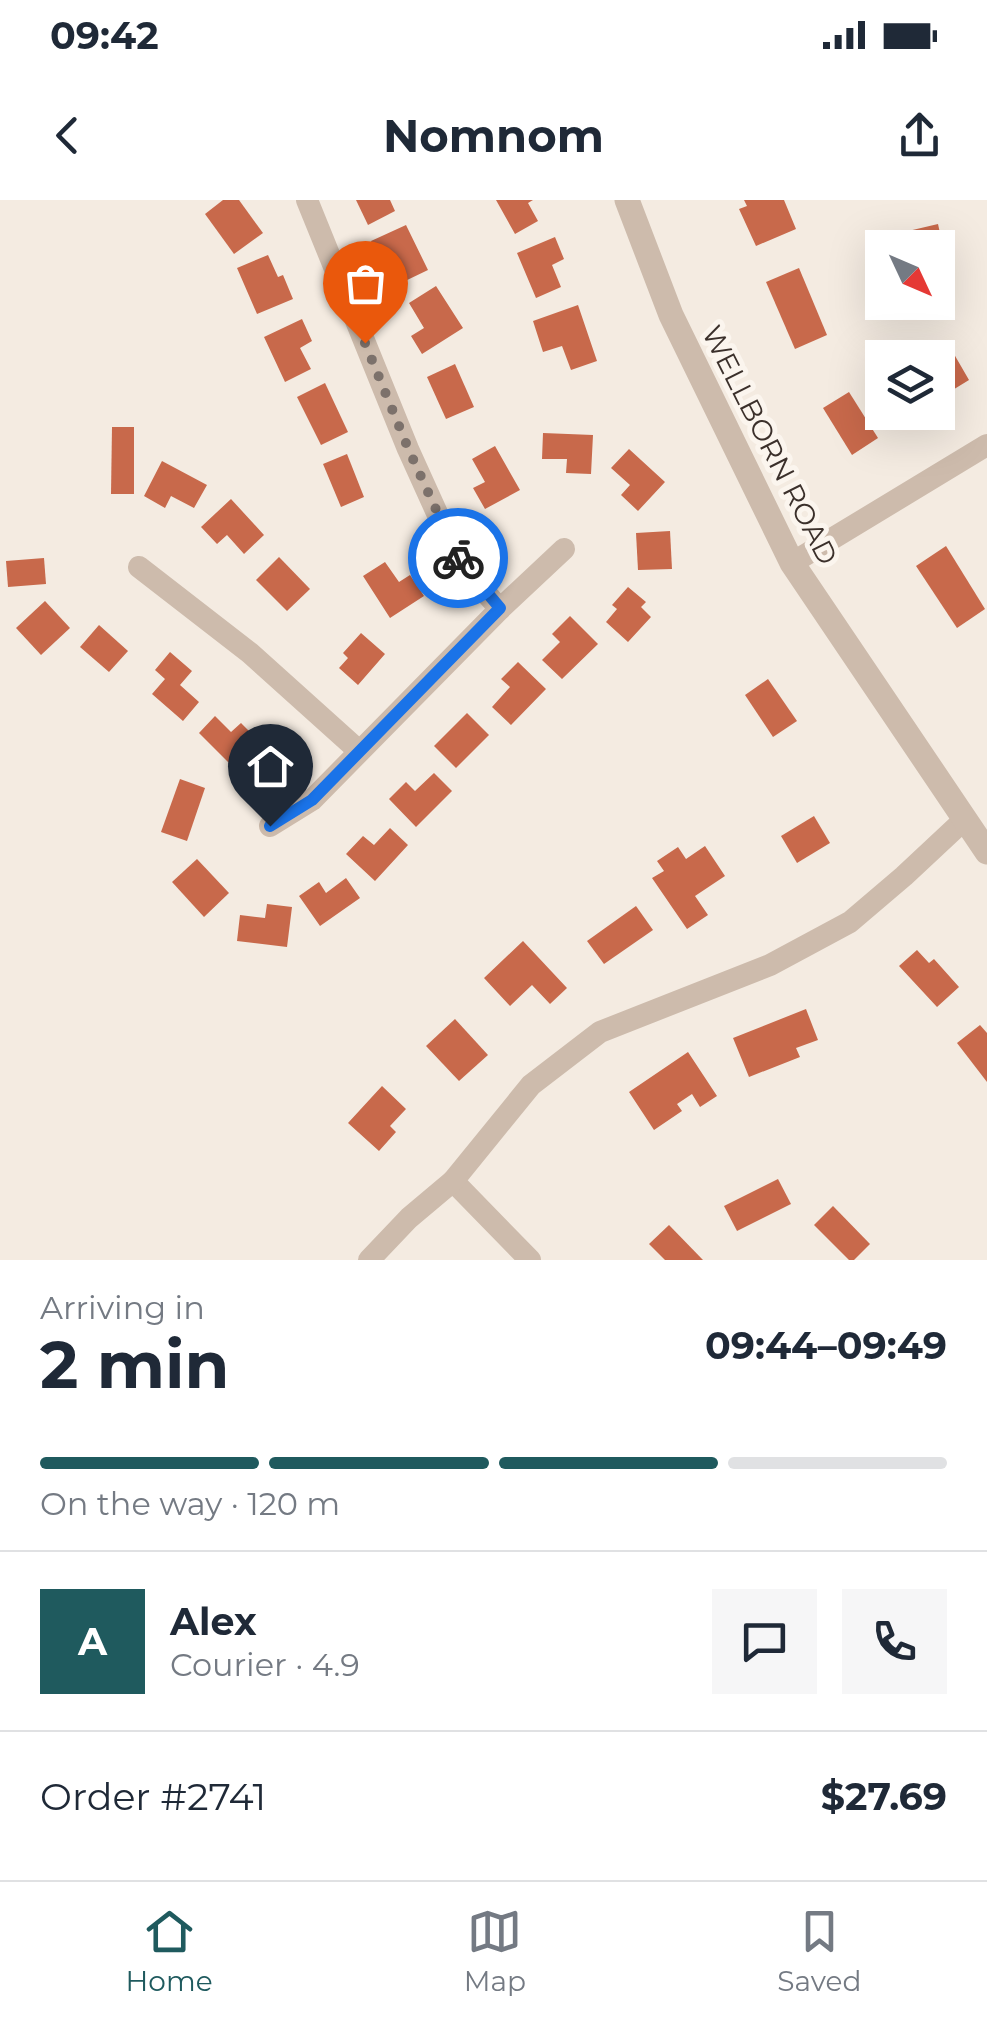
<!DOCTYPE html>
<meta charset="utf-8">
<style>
:root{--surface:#fff;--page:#f6f6f7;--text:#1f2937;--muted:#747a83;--line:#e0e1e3;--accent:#1f5a5e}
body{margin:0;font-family:Montserrat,sans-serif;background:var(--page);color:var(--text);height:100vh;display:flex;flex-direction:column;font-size:38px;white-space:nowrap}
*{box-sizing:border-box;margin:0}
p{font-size:32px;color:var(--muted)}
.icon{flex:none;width:55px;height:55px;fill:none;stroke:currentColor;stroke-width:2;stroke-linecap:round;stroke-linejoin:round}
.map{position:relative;height:1060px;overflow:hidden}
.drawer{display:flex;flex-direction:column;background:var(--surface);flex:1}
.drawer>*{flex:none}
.needle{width:65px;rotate:134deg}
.fabs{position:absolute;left:865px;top:30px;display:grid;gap:20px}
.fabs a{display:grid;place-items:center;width:90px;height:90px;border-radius:0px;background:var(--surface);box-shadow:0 10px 40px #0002;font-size:50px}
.pin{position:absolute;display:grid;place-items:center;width:85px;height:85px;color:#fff;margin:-102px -42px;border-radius:50% 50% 50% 0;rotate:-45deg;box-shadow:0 0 10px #0007}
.pin .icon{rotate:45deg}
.courier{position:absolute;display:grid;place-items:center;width:100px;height:100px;margin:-50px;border:8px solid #1a73e8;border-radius:50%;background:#fff;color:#222;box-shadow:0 2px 12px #0007}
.headline em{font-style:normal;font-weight:700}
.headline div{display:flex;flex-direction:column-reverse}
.headline{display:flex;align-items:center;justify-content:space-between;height:170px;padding:0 40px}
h1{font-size:65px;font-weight:700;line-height:75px}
.bar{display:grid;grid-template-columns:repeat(4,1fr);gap:15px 10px;align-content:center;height:120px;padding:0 40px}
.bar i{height:12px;border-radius:8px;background:var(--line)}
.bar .on{background:var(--accent)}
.bar p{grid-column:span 4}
.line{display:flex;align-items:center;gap:25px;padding:0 40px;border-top:2px solid var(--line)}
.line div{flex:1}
.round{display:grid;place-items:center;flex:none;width:105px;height:105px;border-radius:0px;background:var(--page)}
.status{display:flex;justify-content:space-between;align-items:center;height:70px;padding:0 50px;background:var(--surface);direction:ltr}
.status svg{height:28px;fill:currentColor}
header{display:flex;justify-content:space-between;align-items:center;height:130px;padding:0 40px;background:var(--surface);font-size:45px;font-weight:700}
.menu{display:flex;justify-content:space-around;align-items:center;height:140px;border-top:2px solid var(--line);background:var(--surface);font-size:28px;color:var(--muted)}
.menu a{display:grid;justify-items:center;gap:5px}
.menu .on{color:var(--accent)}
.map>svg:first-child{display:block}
.building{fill:#c8694b}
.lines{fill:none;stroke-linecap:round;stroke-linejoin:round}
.minor{stroke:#cdbbac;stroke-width:22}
.tertiary{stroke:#cdbbac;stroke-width:25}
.done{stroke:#7c716b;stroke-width:10;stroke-dasharray:0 18}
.route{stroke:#1a73e8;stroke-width:12}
.labels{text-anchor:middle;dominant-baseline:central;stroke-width:10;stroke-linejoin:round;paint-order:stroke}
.street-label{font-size:28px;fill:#3b302b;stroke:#fbf5ee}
</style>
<div class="status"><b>09:42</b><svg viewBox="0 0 49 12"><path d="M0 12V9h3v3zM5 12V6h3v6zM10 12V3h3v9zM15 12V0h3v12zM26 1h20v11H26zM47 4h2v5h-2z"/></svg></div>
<header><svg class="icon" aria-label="back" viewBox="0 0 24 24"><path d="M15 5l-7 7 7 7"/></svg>Nomnom<svg class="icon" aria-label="share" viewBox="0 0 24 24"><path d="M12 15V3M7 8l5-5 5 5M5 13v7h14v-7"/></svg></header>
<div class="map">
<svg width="987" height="1060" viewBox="0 0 987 1060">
<rect width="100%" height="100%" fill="#f4ebe1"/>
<g class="building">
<path d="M223,0h16l24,33 -29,21 -29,-40z"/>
<path d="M356,0h34l5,11 -27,14z"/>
<path d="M496,0h37l-5,3 10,18 -23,13z"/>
<path d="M744,0h40l12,29 -40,17 -17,-37 8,-3z"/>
<path d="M938,24l16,73 -16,4v-53h-31l-3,-16z"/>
<path d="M406,25l22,45 -25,12 -11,-24 -12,5 -9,-22z"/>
<path d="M555,37l9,22 -12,6 9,22 -25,11 -19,-45z"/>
<path d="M268,55l10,22 5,-2 10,24 -36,15 -20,-46z"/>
<path d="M799,68l28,67 -32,14 -29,-67z"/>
<path d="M436,86l27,42 -41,26 -11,-18 13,-8 -15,-25z"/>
<path d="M578,105l19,56 -26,9 -9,-24 -19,6 -10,-31z"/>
<path d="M302,119l10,22 -12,7 11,21 -26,13 -21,-45z"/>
<path d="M947,142l22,38 -31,19v-41h-17z"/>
<path d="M455,164l19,43 -28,12 -19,-42z"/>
<path d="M325,183l23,49 -27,13 -24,-48z"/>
<path d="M849,192l29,46 -26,17 -29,-47z"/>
<path d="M112,227h22v67h-23z"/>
<path d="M543,233l50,2 -2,39 -25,-1 1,-14h-25z"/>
<path d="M495,246l25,44 -35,19 -12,-21 12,-6 -13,-23z"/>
<path d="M629,249l36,33 -27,29 -17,-16 9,-10 -19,-17z"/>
<path d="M347,254l17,43 -23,10 -18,-43z"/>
<path d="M162,261l45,24 -13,23 -23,-12 -6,12 -21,-12z"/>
<path d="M231,299l33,36 -20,19 -17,-19 -10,9 -16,-17z"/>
<path d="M670,331l2,38 -34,1 -2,-37z"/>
<path d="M946,346l39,63 -28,19 -41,-62z"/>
<path d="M279,357l31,32 -23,22 -31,-31z"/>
<path d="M44,358l2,26 -38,3 -2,-26z"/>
<path d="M385,362l14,20 11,-7 14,21 -34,22 -27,-42z"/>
<path d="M628,387l18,15 -5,5 10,10 -23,25 -22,-20 11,-13 -5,-4z"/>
<path d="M45,401l25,27 -29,27 -25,-27z"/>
<path d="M570,416l28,28 -36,35 -20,-19 18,-18 -8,-8z"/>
<path d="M99,425l29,26 -19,21 -29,-25z"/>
<path d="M361,433l24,21 -27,31 -19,-17 9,-10 -5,-5z"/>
<path d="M170,452l22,19 -12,14 19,17 -16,19 -31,-27 13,-15 -10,-9z"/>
<path d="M518,462l28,27 -35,36 -19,-18 18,-20 -9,-8z"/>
<path d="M768,479l29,42 -24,16 -28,-42z"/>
<path d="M467,513l22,22 -33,33 -22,-22z"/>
<path d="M215,516l16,16 10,-9 20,20 -26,26 -36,-36z"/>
<path d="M434,573l18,18 -36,36 -27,-28 17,-17 9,9z"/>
<path d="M180,579l25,9 -18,53 -26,-9z"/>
<path d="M814,616l16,27 -33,20 -16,-27z"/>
<path d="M390,628l18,17 -33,36 -29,-27 17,-18 11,9z"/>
<path d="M705,646l20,30 -30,20 13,19 -21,14 -35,-51 12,-7 -7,-10 21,-14 8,12z"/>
<path d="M197,659l32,34 -25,24 -32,-35z"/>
<path d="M346,678l14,20 -40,28 -21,-30 20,-14 7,11z"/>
<path d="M267,704l25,3 -5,40 -50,-6 3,-26 25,3z"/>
<path d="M636,706l17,24 -49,34 -17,-23z"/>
<path d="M523,741l44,47 -17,16 -18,-19 -22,21 -26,-28z"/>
<path d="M917,750l12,13 5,-4 25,28 -22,20 -38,-41z"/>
<path d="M806,809l12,31 -22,8 4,9 -51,20 -16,-39z"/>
<path d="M455,819l33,36 -29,26 -33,-35z"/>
<path d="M980,825l7,8v49l-30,-39z"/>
<path d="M688,852l29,44 -17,11 -8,-13 -15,10 5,7 -28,19 -25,-38z"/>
<path d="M382,886l24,23 -16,17 6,6 -17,19 -31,-28z"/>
<path d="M778,979l13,25 -54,27 -13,-25z"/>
<path d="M833,1006l37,38 -16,16h-5l-35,-35z"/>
<path d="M669,1025l34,35h-38l-16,-16z"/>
</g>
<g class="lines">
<g class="minor">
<path d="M307,0l101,249 48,106 21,28 23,26"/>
<path d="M792,363l195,-118"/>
<path d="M139,367l111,86 109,98"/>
<path d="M270,626l42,-26 188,-191 64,-60"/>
<path d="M453,981l77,79"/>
<path d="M369,1060l40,-42 44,-37 78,-96 69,-53 170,-67 80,-43 54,-46 61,-57"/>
</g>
<path class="tertiary" d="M627,0l44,115 121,248 195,289"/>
</g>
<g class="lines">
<path class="done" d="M365,143l43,105 50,110"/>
<path class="route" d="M270,626l42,-26 188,-192 -42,-50"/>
</g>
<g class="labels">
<g class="street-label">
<text transform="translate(770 245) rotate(63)">WELLBORN ROAD</text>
</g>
</g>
</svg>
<div class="fabs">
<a><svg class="needle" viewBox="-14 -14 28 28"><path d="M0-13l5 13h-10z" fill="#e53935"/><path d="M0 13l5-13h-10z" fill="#747a83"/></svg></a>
<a><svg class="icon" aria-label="layers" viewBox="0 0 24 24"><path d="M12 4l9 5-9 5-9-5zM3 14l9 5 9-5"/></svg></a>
</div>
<div class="pin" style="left:365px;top:143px;background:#ea580c"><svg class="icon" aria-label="bag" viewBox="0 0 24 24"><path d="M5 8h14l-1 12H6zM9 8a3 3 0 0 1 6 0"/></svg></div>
<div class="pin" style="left:270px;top:626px;background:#1f2937"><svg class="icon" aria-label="home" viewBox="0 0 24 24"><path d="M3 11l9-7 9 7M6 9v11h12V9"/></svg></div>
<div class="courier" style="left:458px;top:358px"><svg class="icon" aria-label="bike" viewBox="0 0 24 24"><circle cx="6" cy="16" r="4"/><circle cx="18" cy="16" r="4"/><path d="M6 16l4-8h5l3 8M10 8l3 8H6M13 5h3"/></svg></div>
</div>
<section class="drawer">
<div class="headline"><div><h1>2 min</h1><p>Arriving in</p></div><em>09:44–09:49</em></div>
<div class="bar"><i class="on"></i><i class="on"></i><i class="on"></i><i></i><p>On the way · 120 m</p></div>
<div class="line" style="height:180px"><b class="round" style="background:var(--accent);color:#fff">A</b><div><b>Alex</b><p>Courier · 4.9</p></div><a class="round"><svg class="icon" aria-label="chat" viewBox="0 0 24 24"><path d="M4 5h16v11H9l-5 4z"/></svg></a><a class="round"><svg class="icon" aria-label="phone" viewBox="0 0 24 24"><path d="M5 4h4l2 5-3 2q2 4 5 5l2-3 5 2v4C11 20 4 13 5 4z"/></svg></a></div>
<div class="line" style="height:130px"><div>Order #2741</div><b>$27.69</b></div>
</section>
<nav class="menu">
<a class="on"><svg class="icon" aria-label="home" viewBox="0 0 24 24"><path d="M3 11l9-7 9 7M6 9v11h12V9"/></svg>Home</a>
<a><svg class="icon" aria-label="map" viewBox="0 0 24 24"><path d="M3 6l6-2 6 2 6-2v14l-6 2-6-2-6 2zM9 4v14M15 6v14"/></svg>Map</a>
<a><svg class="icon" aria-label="saved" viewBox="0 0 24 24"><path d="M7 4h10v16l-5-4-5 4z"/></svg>Saved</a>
</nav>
